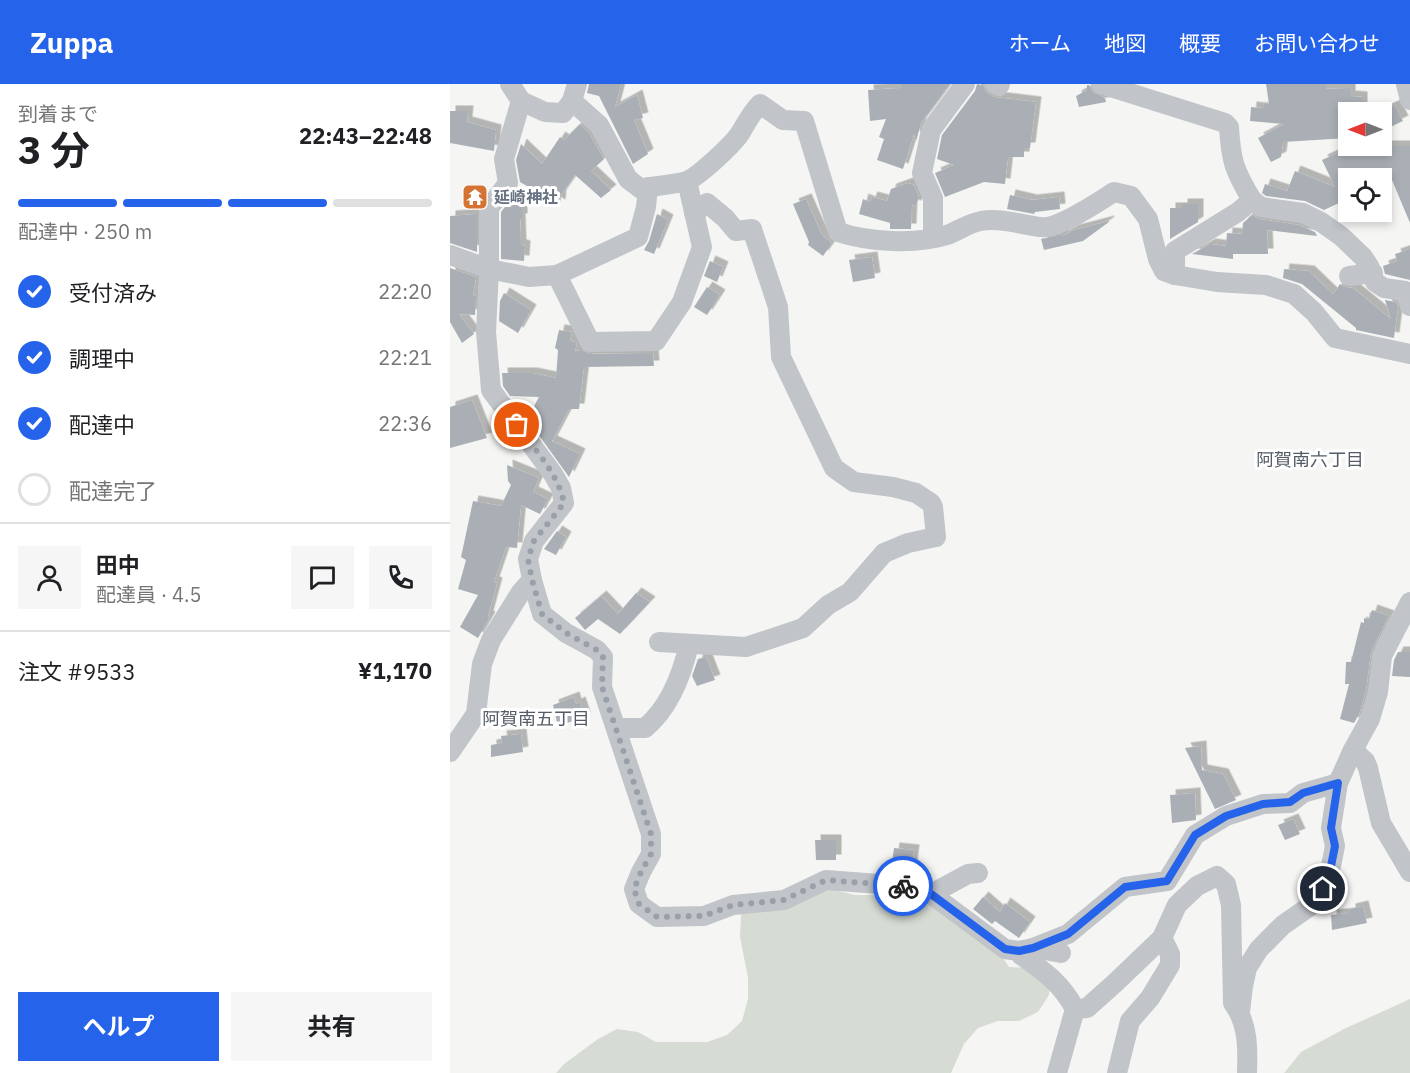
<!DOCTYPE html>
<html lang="ja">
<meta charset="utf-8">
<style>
:root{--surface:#fff;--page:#f6f6f6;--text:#202124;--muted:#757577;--line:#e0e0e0;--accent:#2563eb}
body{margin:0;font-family:"IBM Plex Sans","Noto Sans JP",sans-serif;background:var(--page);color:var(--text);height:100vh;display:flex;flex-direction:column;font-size:22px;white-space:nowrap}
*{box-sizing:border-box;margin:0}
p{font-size:20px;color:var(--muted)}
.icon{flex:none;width:33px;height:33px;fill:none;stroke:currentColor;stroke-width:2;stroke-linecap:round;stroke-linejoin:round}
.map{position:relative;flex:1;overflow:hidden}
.details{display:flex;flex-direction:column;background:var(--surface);width:450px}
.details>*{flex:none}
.needle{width:39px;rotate:270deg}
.tools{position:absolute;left:888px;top:18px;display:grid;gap:12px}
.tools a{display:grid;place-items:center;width:54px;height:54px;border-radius:0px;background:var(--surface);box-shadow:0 3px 9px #0003;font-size:30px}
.pin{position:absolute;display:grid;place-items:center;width:51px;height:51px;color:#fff;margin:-26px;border:3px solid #fff;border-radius:50%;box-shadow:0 2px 6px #0007}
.courier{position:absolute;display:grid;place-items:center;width:60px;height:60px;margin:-30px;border:4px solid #2563eb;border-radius:50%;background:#fff;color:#222;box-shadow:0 2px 8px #0007}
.head em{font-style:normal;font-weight:700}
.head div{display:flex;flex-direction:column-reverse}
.head{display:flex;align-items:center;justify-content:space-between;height:102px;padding:0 18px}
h1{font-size:39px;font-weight:700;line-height:45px}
.bar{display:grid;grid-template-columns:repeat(4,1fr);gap:9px 6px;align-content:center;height:72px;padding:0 18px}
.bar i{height:8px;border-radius:4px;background:var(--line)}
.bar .active{background:var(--accent)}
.bar p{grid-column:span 4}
.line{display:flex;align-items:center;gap:15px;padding:0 18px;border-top:2px solid var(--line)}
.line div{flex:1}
.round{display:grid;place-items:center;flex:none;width:63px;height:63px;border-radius:0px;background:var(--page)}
ol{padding:0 18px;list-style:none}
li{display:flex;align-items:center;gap:18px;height:66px}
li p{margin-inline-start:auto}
li .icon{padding:6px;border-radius:50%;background:var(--accent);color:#fff;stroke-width:4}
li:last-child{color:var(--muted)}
li i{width:33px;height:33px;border:3px solid var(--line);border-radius:50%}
.button{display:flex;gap:12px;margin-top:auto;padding:12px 18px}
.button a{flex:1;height:69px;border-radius:0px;background:var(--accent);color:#fff;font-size:24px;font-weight:700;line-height:69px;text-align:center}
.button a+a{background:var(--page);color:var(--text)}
header{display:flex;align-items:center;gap:36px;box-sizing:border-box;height:84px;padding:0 30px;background:var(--accent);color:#fff}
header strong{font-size:28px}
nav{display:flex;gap:33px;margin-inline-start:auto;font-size:21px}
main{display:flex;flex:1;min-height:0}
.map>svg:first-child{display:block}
.green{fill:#d6dcd4}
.building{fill:#aaafb6;filter:url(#shadow)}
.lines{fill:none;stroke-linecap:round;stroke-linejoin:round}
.minor{stroke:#c1c4c8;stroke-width:20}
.done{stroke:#99a0a9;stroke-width:6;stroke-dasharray:0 10.8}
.route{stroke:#2563eb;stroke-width:8}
.labels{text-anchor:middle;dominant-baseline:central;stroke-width:6;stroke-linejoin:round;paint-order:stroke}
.poi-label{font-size:16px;font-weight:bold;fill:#677181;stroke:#fff;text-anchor:start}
.neighbourhood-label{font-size:18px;fill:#545c67;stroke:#fff}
</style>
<header>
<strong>Zuppa</strong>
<nav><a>ホーム</a><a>地図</a><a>概要</a><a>お問い合わせ</a></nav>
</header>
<main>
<section class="details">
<div class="head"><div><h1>3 分</h1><p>到着まで</p></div><em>22:43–22:48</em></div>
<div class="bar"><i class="active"></i><i class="active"></i><i class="active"></i><i></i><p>配達中 · 250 m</p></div>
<ol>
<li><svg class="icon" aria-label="check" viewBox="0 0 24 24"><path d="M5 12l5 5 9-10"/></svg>受付済み<p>22:20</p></li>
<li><svg class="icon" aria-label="check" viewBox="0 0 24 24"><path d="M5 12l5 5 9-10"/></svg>調理中<p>22:21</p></li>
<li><svg class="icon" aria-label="check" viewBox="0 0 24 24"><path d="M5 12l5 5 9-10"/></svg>配達中<p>22:36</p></li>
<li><i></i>配達完了</li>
</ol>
<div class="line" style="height:108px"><a class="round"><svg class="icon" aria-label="person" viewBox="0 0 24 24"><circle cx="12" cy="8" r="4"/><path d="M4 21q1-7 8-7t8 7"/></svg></a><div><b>田中</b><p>配達員 · 4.5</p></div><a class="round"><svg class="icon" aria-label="chat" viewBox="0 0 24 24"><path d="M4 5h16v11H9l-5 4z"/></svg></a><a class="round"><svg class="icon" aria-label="phone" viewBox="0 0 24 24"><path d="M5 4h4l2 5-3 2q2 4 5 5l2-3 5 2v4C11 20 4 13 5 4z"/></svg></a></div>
<div class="line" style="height:78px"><div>注文 #9533</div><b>¥1,170</b></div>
<div class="button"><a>ヘルプ</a><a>共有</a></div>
</section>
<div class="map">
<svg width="960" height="989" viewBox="0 0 960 989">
<defs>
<filter id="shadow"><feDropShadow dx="5.5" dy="-5.5" stdDeviation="0" flood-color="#0004"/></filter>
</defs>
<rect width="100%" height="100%" fill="#f5f6f3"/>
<g class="green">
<path d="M365,806h20l20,5h62l82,57 10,15 21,1 20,8 -1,19 -11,17 -19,9h-21l-20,7 -14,16 -13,29h-395l8,-9 34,-25 19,-10 21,3 18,10h51l20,-7 15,-14 6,-22v-21l-8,-41 1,-22 11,-17z"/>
<path d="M960,915v74h-126l17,-21 43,-23z"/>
</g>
<g class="building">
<path d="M139,0h32l-6,23 22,-12 6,23 -9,2 14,34 -15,10 -34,-68 -12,-3z"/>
<path d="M449,0h51l-29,39 -5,18 -2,-7 -11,35 -26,-9 7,-21 -5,-2 7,-18 -16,2 -2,-31 33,-2z"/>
<path d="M527,0l7,2 1,5 9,6 42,5 -6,46h-6v9h-16l-3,27 -21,-2 -39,15 -10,-24 19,-8 -17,-6 5,-24 33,-44z"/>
<path d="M816,0h60v5l24,-1v8l12,1v15h-14v26l-65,4 -2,15 -10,5 -13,-24 26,-14 -34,-3 1,-14 9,1 4,-1v-4l5,1z"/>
<path d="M637,1h2l4,7 12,6 1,4 -27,5 -3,-11 11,-6z"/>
<path d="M945,21l8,16 -21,10v-20z"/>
<path d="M0,27h18l-1,11 29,8 -2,21 -44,-8z"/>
<path d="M130,40l9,9 15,26 -13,12 20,19 -10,8 -26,-23 -14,20 -1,10 -40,-23 -4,-22 5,-16 21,20 18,-27 4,3z"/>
<path d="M903,62h57v77l-18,-43 -10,4v-6h-34v40l-7,-16 -17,8 -19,-9 -39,-5 -4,-3 3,-9 22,7 8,-20 40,16 -13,-27z"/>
<path d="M458,99l6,2 5,12 -3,9 -4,-1 -1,24h-21v-6l-31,-9 4,-15 7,3 2,-5 15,4 4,-12z"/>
<path d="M560,111l22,5 27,-3 1,12 -25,3 -1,2 -27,-5z"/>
<path d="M62,114h10v21h-2l1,26 4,1 -1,15 -23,-2v-47z"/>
<path d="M356,115l16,36 10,8 -9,13 -15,-11 1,-3 -16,-38z"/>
<path d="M732,120h16v18l-28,17v-31h12z"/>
<path d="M27,130v38l-27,-9v-27z"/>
<path d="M207,130l11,6 -14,34 -10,-4 5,-9z"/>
<path d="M802,131l7,4 40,6 16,7 2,4 -50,-6 1,24h-35v5l-41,-5 18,-10 16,2 1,-13 15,1 1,-11z"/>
<path d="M659,137v1l-26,19 -39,9 -3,-11 22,-5v2l11,-6z"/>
<path d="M960,165v31l-25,-6 -2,-8 14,-5 -2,-7z"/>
<path d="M422,173l3,21 -22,4 -4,-22z"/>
<path d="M260,177l13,6 -6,15 -13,-6z"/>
<path d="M0,184l26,9 -3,18 3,1 -1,19 -16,-1 15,20 -12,9 -12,-21z"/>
<path d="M834,185l25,2 24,23 7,-10 5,3 8,1 38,31 -6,-19 11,2 2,5 -4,31 -38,-8v-2l-54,-44 -19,-6z"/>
<path d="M257,203l13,8 -13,20 -13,-8z"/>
<path d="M54,209l27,17 -13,23 -19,-12 1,-20z"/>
<path d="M109,246l13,2 -2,8 7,3 -2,8 7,-1 8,4 63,-1 1,13 -70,1 -5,42h-10l-17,32 28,13 -11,23 -31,-43 2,-2 -4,-1 -9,-12 12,-22 -29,-1 -7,-10 -1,-13h30l24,5 2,-28 -3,-2z"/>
<path d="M22,316l15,38 -37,10v-41z"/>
<path d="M57,381l32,13 -6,14 15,7 -8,15 -19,-9 -4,43 -11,-1 -12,35 3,1 -9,33 2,1 -12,21 -18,-11 18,-32 -20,-6 8,-29 -5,-3 12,-56 28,5 10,-21 -3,-4z"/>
<path d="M107,447l9,6 -10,18 -12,-6z"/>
<path d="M186,509l14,9 -30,32 -22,-15 -13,11 -10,-12 26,-22 17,18z"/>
<path d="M922,526l17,6 -18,35 -5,39 -7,24 -5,9 -14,-4 9,-35h-4l1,-22h5l10,-40 3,1v-5l5,1z"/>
<path d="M948,568h12v25l-18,-1 2,-16z"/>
<path d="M256,573l9,23 -18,6 -5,-10 6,-17z"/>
<path d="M124,613l2,7 4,-2 5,15 -27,9 -5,-21z"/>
<path d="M71,650l2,18 -32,5v-12l11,-2 -1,-7z"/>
<path d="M751,662l1,24 21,4 13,26 -21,9 -30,-61z"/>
<path d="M745,709l1,27 -24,3 -2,-28z"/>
<path d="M843,735l7,15 -15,6 -7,-15z"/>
<path d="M365,756h21v20h-20z"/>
<path d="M444,764l20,2 -3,24 -20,-3z"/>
<path d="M533,813l17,15 5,-9 25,19 -11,16 -24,-17 -3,3 -19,-15z"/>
<path d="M913,822l4,17 -35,7 -1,-15 19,-2v-4z"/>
</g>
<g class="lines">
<g class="minor">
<path d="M60,0l11,17 24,11 18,1 9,-12 5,-17"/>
<path d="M545,0l4,2 1,-2"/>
<path d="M651,0l124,39 4,4c2,34 5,43 23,73"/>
<path d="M956,0l4,16"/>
<path d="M71,17l-17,58 4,24 -19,25v61l-3,63 5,58 62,84 8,14 3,15 -30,38 -6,18 4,21 10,34 24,19 31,17 6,7 -1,30 49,147v20l-10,18 -7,17 5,15 18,13 47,-1 29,-11 51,-5 42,-20 79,6 26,8 37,-20 10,-1"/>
<path d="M122,17l27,24 29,54 13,10c15,-4 33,-4 46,-8 12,-5 44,-35 52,-46 7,-11 12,-22 21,-31l23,16 21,1 34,111c30,10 78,13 109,3 11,-4 22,-12 34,-14 17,-4 42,4 59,6 17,3 58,-25 74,-35l17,4 17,23 10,40 6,12 11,4"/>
<path d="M483,154v-40l-11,-25 9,-43 34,-46"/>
<path d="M0,171l39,14 40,8 28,-2 81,-38 8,-30 2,-20"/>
<path d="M107,191l33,67 66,-1 26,-39 20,-55 -15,-66"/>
<path d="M899,192l24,-3"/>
<path d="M960,222l-5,-15 -21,-3 -9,-6 -6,-16 -6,-9 -22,-21 -20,-14 -18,-9 -42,-6 -9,-7 -14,12 -63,39v24l42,7 49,3 28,9 20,18 21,26 75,16"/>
<path d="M209,558l87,5 57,-19 25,-23 22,-13 34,-39 24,-10 28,-6 -3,-30 -2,-4 -15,-10 -23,-6 -39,-5 -20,-14 -53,-111 -3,-50 -26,-78 -16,2 -11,-13 -18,-15 -13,10"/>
<path d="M167,644h28c25,-21 37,-53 44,-84"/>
<path d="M903,666l12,11 3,7 13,55 29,49"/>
<path d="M0,668l26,-38 6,-50 9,-24 30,-48 11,-12"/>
<path d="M481,810l74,55 14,2 14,-3 28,5"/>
<path d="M583,864l35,-14 57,-47 42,-6 28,-46 31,-19 37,-12 27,-1 13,-10 35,-10"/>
<path d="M569,867l2,4c24,17 40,28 54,54l-18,64"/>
<path d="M625,925l12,-1 28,-25 47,-45 15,-33 20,-19 20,-10 9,8 5,21 2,98c15,20 15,45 14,70"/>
<path d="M790,928l3,-26 4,-18 12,-19 24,-24 33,-23 13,-26 6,-30 -4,-18 7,-45 15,-33 17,-31 8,-27 4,-36 28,-54"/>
<path d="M667,989l13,-52 20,-23 20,-33v-11l-8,-16"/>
</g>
</g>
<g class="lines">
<path class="done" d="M67,341c17,24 41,48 47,78l-30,38 -6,18 4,21 10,34 24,19 31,17 6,7 -1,30 49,147v20l-10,18 -7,17 5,15 18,13 47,-1 29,-11 51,-5 42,-20 77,6"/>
<path class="route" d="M453,802l28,8 74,55 14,2 14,-3 35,-14 57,-47 42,-6 28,-46 31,-19 37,-12 27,-2 13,-9 35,-10 -7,45 4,18 -6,30 -6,13"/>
</g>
<defs>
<g id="temple-square" transform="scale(1.35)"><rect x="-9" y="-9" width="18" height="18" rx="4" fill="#d47334" stroke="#fff"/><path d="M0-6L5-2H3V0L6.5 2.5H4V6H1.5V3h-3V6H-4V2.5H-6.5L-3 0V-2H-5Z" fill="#fff"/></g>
</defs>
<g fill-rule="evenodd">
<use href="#temple-square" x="25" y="113"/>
</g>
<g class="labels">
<g class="poi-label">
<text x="44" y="113">延崎神社</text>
</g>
<g class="neighbourhood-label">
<text x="860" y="375">阿賀南六丁目</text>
<text x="86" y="634">阿賀南五丁目</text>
</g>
</g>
</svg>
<div class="tools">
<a><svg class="needle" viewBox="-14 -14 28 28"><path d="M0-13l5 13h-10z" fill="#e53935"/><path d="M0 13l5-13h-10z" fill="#757577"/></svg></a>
<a><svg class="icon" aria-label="locate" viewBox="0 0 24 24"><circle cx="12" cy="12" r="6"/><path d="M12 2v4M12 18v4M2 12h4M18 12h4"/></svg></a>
</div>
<div class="pin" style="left:67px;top:341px;background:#ea580c"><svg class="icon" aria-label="bag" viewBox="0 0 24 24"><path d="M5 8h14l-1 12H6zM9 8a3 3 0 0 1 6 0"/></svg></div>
<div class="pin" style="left:873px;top:805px;background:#1f2937"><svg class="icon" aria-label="home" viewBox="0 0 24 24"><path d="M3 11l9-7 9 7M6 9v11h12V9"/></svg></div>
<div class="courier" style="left:453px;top:802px"><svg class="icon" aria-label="bike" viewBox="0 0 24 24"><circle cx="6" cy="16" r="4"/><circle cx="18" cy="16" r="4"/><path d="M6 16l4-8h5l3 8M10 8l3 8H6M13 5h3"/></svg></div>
</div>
</main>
